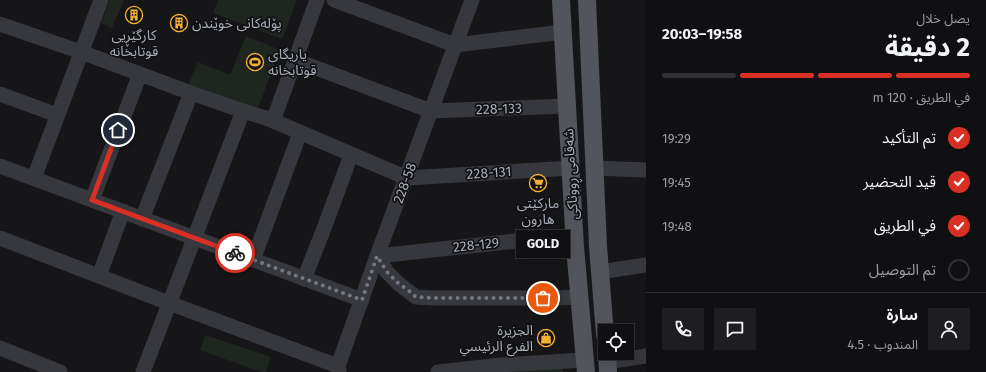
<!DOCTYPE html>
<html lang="ar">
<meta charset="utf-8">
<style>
:root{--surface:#101012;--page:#1e1e20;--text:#f1f3f6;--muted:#9c9d9f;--line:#303032;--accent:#d93025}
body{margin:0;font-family:"Fira Sans","Noto Sans Arabic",sans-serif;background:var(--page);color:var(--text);direction:rtl;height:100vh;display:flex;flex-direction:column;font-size:15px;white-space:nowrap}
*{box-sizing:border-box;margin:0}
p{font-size:13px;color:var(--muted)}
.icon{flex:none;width:22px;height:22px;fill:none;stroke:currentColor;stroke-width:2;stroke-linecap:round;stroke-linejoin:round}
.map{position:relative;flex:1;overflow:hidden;direction:ltr}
.drawer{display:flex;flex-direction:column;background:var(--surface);width:340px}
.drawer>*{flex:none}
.fabs{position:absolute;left:598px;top:324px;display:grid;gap:8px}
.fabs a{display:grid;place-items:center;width:36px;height:36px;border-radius:0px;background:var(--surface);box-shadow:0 4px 16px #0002,0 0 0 1px var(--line);font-size:20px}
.pin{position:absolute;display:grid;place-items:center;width:34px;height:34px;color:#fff;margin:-17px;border:2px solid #fff;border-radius:50%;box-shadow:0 1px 4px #0007}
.courier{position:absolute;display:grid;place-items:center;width:40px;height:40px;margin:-20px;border:3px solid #d93025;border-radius:50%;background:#fff;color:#222;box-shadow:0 1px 5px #0007}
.bubble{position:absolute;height:28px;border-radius:0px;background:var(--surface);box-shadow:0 4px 16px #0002,0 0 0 1px var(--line);font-size:13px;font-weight:700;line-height:28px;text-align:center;direction:rtl}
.headline em{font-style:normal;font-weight:700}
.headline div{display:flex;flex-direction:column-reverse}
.headline{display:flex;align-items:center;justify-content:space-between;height:68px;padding:0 16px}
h1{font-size:26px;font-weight:700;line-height:30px}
.bar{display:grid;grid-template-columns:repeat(4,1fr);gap:6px 4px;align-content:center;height:48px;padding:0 16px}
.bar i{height:5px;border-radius:3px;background:var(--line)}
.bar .active{background:var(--accent)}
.bar p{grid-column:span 4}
.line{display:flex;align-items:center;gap:10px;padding:0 16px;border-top:1px solid var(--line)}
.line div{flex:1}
.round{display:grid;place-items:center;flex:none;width:42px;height:42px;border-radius:0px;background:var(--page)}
ol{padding:0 16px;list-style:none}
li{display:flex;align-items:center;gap:12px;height:44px}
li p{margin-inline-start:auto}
li .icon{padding:4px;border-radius:50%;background:var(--accent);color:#fff;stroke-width:4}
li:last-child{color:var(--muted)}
li i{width:22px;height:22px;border:2px solid var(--line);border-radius:50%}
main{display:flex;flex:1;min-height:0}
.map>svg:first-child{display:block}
.green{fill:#1e261f}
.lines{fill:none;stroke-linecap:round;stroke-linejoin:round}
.minor{stroke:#37383d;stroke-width:15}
.major{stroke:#53555c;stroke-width:18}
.done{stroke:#757880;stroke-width:4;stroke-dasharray:0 7.2}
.route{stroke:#d93025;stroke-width:5}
.labels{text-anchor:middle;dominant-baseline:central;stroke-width:3.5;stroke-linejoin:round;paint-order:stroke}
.poi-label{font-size:14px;fill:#a8adb8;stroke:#111113;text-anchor:start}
.street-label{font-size:14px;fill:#a8adb8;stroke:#111113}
</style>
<main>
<section class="drawer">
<div class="headline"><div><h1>2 دقيقة</h1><p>يصل خلال</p></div><em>19:58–20:03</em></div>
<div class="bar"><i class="active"></i><i class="active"></i><i class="active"></i><i></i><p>في الطريق · 120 m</p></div>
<ol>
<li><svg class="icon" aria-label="check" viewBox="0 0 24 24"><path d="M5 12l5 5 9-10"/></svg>تم التأكيد<p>19:29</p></li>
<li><svg class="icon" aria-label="check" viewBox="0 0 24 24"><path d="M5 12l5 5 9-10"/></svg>قيد التحضير<p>19:45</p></li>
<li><svg class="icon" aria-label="check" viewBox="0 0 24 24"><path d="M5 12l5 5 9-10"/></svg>في الطريق<p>19:48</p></li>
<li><i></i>تم التوصيل</li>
</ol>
<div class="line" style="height:72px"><a class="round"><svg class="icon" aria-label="person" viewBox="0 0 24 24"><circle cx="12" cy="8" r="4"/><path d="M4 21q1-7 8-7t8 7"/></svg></a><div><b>سارة</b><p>المندوب · 4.5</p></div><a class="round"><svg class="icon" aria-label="chat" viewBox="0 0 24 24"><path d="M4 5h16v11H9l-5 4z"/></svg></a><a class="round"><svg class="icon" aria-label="phone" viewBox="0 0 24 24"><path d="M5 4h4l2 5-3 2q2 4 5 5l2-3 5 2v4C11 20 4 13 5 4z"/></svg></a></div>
</section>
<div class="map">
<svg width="646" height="372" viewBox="0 0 646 372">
<rect width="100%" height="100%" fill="#161618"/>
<g class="green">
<path d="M110,0h14l-12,28 -11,-5z"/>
<path d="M218,0h79l-15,39 -69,-26z"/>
<path d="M246,36l34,14 -23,60 -69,-25 10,-23 32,13z"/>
<path d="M205,335l66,22 -5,15h-5l-61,-22z"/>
<path d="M562,367l1,5h-59z"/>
</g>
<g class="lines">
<g class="minor">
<path d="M334,0l121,45 108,-13"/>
<path d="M0,24l81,28 110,41 52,18 26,8 138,59 164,-10"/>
<path d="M295,60l136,51 136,-5"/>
<path d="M0,94l57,21"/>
<path d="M273,121l44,-121"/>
<path d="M0,166l362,134"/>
<path d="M594,168l52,2"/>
<path d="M34,178l67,-178"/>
<path d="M92,200l48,-126"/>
<path d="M142,219l49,-126"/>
<path d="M575,236l-22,1 -176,19 10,16 12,12 17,13 16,1h126l21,-1"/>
<path d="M0,238l169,65 169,63"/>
<path d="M253,260l47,-127"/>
<path d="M600,272l46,-7"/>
<path d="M99,276l24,-65"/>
<path d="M304,279l19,-48 28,-76"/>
<path d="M0,348l60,24"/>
<path d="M607,362l39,-6"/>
<path d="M143,372l100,-261"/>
<path d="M339,372l-1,-6 39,-110 95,-256"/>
<path d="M438,372l63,-7 84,-5"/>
</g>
<g class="major">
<path d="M561,0l14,247 11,125"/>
<path d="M587,0l11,246 7,89"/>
<path d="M607,353l1,19"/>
</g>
</g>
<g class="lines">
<path class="done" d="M235,253l127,47 15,-44 10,16 12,12 9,6 8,7 16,1h111"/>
<path class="route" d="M118,130l-26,70 143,53"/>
</g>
<defs>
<g id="building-ring" transform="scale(0.9)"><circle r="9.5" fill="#111113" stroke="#f2b134" stroke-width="1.5"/><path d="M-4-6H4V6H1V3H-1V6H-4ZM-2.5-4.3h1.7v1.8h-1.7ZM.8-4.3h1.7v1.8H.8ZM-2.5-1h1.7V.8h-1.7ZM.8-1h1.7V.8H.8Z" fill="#f2b134"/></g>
<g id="stadium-ring" transform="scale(0.9)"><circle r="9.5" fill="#111113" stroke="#f2b134" stroke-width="1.5"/><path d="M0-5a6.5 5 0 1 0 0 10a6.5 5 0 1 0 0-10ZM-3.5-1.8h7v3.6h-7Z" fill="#f2b134"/></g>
<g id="supermarket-ring" transform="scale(0.9)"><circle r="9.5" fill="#111113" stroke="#f2b134" stroke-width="1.5"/><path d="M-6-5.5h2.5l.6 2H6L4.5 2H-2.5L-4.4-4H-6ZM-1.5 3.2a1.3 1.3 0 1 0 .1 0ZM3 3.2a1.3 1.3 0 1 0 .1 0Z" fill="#f2b134"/></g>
<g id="shop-ring" transform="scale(0.9)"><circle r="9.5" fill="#111113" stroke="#f2b134" stroke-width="1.5"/><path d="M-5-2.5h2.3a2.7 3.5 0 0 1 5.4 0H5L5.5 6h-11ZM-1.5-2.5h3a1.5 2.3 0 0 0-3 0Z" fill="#f2b134"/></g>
</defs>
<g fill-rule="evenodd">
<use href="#building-ring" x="134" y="15"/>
<use href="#building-ring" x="179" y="23"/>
<use href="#stadium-ring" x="255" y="62"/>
<use href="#supermarket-ring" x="538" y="183"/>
<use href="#shop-ring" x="546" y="338"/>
</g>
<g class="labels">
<g class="poi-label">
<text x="192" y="23">پۆلەکانی خوێندن</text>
<text x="134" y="35" text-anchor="middle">کارگێڕیی<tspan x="134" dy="16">قوتابخانە</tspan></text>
<text x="268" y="54">یاریگای<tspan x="268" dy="16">قوتابخانە</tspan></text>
<text x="538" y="203" text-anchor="middle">مارکێتی<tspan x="538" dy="16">هارون</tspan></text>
<text x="533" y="330" text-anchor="end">الجزيرة<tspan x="533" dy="16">الفرع الرئيسي</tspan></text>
</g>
<g class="street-label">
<text transform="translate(499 109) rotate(-2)">228-133</text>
<text transform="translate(489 173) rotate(-4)">228-131</text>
<text transform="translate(571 174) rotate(-93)">شەقامی ڕووناکی</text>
<text transform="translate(405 183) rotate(-70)">228-58</text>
<text transform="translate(476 245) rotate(-6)">228-129</text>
</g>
</g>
</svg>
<div class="fabs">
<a><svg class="icon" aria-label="locate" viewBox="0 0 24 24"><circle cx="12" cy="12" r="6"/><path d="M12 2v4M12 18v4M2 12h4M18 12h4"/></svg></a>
</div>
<div class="pin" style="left:543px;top:298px;background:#ea580c"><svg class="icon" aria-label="bag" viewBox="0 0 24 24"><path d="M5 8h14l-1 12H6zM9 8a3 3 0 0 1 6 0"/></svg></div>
<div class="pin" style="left:118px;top:130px;background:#1f2937"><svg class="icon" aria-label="home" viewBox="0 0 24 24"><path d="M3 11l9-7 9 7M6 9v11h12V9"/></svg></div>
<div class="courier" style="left:235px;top:253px"><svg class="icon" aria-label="bike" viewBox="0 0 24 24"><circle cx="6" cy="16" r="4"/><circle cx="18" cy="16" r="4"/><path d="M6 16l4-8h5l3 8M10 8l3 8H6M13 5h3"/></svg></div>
<div class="bubble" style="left:516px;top:230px;width:54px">GOLD</div>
</div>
</main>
